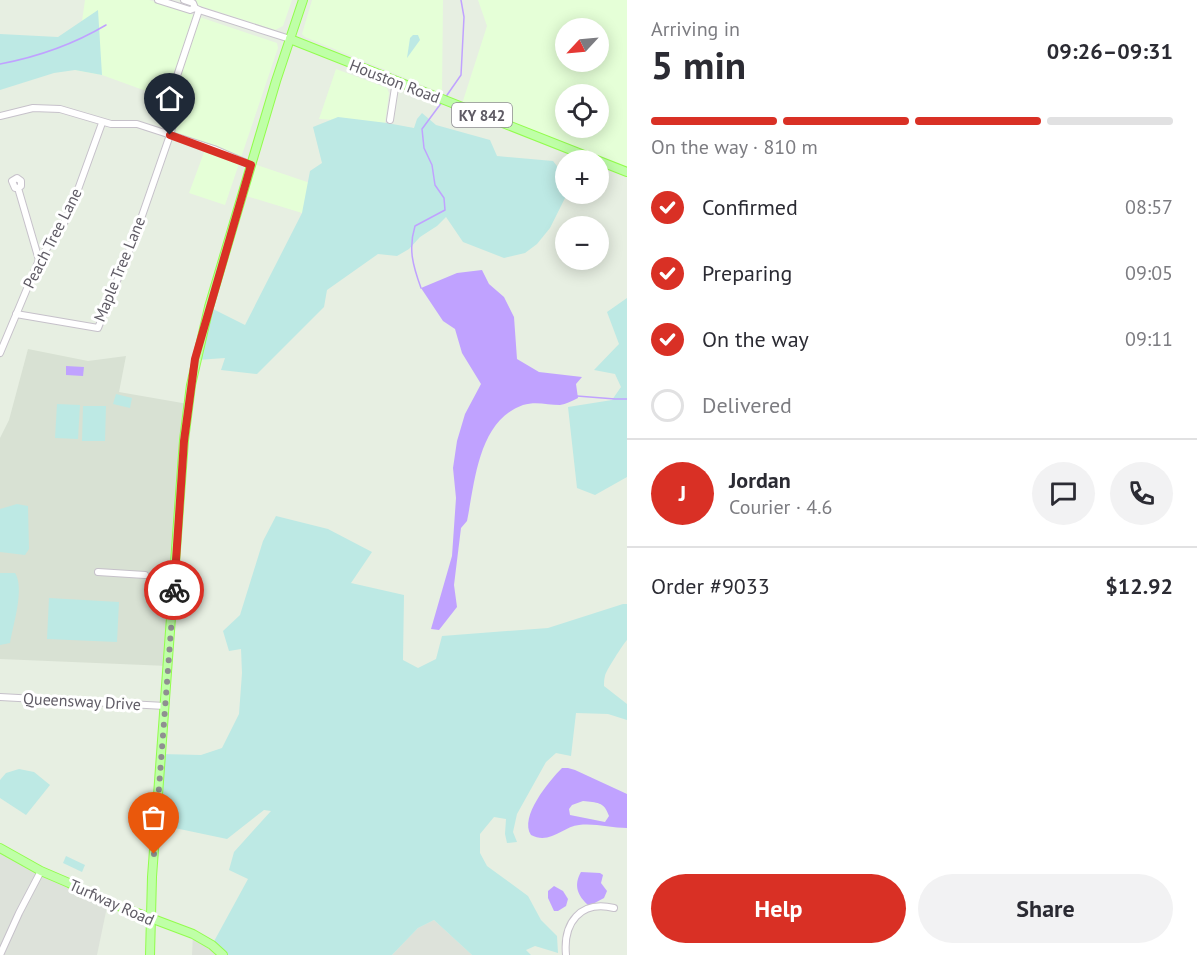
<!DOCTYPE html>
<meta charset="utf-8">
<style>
:root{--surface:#fff;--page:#f2f2f3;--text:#2b2b33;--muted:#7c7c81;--line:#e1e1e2;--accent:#d93025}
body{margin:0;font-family:"PT Sans",sans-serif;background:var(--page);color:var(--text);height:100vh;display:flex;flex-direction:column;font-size:22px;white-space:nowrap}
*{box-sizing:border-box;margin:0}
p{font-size:20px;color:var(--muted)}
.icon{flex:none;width:33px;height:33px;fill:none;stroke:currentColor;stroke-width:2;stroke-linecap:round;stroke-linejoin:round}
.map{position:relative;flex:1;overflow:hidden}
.side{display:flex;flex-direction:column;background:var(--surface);width:570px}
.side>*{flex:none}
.needle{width:39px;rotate:244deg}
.controls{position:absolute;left:555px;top:18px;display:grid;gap:12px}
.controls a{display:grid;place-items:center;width:54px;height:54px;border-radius:50%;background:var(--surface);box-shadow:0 3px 15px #0003;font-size:30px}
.pin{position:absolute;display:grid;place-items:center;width:51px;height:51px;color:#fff;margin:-62px -26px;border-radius:50% 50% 50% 0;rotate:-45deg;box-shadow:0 0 6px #0007}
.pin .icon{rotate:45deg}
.courier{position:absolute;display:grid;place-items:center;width:60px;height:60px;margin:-30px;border:4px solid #d93025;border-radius:50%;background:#fff;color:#222;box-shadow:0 2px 8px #0007}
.headline em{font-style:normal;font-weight:600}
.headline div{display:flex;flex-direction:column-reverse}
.headline{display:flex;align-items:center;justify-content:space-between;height:102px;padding:0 24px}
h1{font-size:39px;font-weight:600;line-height:45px}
.bar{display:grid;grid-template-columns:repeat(4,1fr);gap:9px 6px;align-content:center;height:72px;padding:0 24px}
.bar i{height:8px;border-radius:4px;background:var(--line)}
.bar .active{background:var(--accent)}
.bar p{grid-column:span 4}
.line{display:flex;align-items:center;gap:15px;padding:0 24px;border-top:2px solid var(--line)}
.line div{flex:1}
.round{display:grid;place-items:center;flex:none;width:63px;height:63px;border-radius:32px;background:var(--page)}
ol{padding:0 24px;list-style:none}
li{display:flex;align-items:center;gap:18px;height:66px}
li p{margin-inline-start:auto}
li .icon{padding:6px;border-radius:50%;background:var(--accent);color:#fff;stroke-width:4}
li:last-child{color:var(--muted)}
li i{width:33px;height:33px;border:3px solid var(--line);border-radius:50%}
.primary-button{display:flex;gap:12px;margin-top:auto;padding:12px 24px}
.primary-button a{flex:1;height:69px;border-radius:36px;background:var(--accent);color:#fff;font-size:24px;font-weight:600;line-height:69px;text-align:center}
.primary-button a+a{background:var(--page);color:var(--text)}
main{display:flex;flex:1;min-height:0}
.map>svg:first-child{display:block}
.commercial{fill:#e5ffd7;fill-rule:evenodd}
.industrial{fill:#dde2da}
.education{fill:#d8e1d3}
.green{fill:#bde9e4}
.water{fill:#c0a2ff;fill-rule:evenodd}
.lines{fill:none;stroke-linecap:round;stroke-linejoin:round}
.stream{stroke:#c0a2ff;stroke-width:1.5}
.minor-casing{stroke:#c6c1ca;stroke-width:8}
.major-casing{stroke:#92fd4d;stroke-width:10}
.minor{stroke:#fff;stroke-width:6}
.major{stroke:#bfffa7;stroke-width:8}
.done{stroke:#8f8f91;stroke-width:6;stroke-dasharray:0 10.8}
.route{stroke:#d93025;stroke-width:8}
.labels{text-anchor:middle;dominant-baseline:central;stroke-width:6;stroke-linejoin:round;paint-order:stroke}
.shield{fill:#fff;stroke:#8f8c93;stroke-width:1.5}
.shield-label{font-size:15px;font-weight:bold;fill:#5f5b65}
.street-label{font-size:16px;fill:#5f5b65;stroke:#fff}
</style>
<main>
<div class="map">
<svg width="627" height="955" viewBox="0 0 627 955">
<rect width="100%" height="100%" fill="#e7efe2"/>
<g class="commercial">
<path d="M85,0h64l128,43 1,5 -53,157 -36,-12 17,-46 -36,-12 9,-32 -77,-28 -27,-5z"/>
<path d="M182,0h110l-9,26 -8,4z"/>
<path d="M312,0h131l-1,93 -137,-56 -3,-3z"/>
<path d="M478,0h149v172l-166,-65 26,-81zM566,28h32v34h-32zM566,94h32v34h-32z"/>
<path d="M336,69l51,19 2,5 -4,30 -66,-4z"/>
<path d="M254,164l62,21 -14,28 -59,-18z"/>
</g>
<g class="industrial">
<path d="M0,848l108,54 -11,53h-97z"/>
<path d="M434,920l38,35h-80l26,-27z"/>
<path d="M193,934l30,21h-31z"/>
</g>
<path class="education" d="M28,349l60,12 38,-5 -7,36 69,12 -20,262 -168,-7v-221l9,-18z"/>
<g class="green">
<path d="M98,10l4,65 -27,-5 -21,3 -54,17v-56l58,3z"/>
<path d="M413,35h5l2,5 -13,18 3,-20z"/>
<path d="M422,113l14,12 54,15 7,16 56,5 12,15 2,18 -17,34 -13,16 -12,9 -21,5 -41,-16 -17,-25 -9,9 -17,11 -11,12 -12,7 -19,-2 -51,36 -3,17 -67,67 -36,-4 4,-12 -28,2 12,-53 36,18 57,-112 8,-42 12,-8 -9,-36 25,-10 49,6 27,5 3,-9z"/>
<path d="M627,298v179l-32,18 -18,-7 -9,-81 44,-7 9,-13 -6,-13 -21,-4 25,-26 -12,-32z"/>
<path d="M116,394l16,4 -2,10 -17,-4z"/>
<path d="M57,404l23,1 -2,34 -23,-1z"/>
<path d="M83,406h23l-1,35h-23z"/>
<path d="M17,504l11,2 1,43 -4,6 -25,-3v-43z"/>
<path d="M276,516l52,13 44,23 -21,31 53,12 -1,65 15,8 18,-9 6,-23 106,-8 75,-24h4v36c-3,3 -22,32 -22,36 -1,3 -1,7 -1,10l23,18v16l-19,-6 -32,-1 -5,43 -15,-3 -10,9 -29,52 -4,18 4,10 -10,1 -2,-9 1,-15 -12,-2 -14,17v19l7,13 41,30 13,24 16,16 1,17 -23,-7 -9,4 5,5h-59l-38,-35 -16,8 -26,27h-169l-11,-10 36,-66 -19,-9 5,-18 37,-41 -7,-1 -37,29 -76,-16 10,-69 40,1 21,-7 17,-34 3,-41 -1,-24 -12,2 -6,-20 17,-16 23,-74z"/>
<path d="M0,573h15c10,15 -2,52 -5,70l-10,2z"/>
<path d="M49,598l70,4 -2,40 -70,-3z"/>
<path d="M19,769l15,3 16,13 -24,30 -26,-17v-18l6,-7z"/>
<path d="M66,856l19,9 -3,7 -19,-9z"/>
</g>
<g class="water">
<path d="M482,270l7,14 15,13 10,20 3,42 22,13 43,5 -6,7 2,14c-6,3 -12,6 -18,7 -12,0 -24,-4 -37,0 -45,16 -48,77 -56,116l-6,7 -7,57 3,22 -18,23 -8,-1 21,-73 4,-58 -3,-30 4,-27 8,-27 16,-30 -19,-31 -7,-24 -12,-8 -22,-33 36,-15z"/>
<path d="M66,366l18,1 -1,9 -17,-1z"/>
<path d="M562,768h6l7,2 52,24v34c-16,0 -32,-5 -48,-3 -15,1 -29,20 -48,10 -12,-18 18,-54 31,-67zM583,801c14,2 21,0 26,15l-4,6 -35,-7 -1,-6 3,-4z"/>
<path d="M581,872l19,1 3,2 -2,8 6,8 -3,7 -15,8c-11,-10 -16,-20 -8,-34z"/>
<path d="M554,886l9,5 5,8 -2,7 -8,5h-4l-6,-13v-7z"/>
</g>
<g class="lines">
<g class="stream">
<path d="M0,64c37,-7 74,-20 106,-39"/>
<path d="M445,98l16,-23 3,-58 -3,-17"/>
<path d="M421,288c-8,-22 -13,-39 -6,-62l30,-16 -1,-12 -9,-13 -3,-20 -8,-17 -2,-19 20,-27"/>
<path d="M577,396l38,3h12"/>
</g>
<g class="minor-casing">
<g id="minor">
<path d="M158,0l32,10 5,-2"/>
<path d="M184,0l9,3 2,5 4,2 91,29"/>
<path d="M0,116l33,-8 27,1 51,15h26l77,25 37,16"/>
<path d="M390,120l6,-39"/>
<path d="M18,188h-3l-3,-7 5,-3 4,3v5l-3,2 21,72"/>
<path d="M16,314l82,14 37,-92 35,-101 10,-34 -5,-19 24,-72"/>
<path d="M0,353l39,-93 25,-37 8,-17 30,-83"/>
<path d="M98,572l47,3"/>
<path d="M0,697l165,9"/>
<path d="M0,955l19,-42 22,-42"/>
<path d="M566,955c-3,-32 14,-55 48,-47"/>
</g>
</g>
<g class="major-casing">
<g id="major">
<path d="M290,39l337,133"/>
<path d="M0,848l41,23 28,12 39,19 85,32 19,11 11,10"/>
<path d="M150,955l2,-78 9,-123 23,-314 7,-55 18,-78 67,-226 27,-81"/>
</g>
</g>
<use href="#minor" class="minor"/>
<use href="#major" class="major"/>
</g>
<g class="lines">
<path class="done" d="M154,854l20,-264"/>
<path class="route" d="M170,135l81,30 -56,194 -11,82 -10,149"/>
</g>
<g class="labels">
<rect class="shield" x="452" y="103" width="60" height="24" rx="4.5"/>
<g class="shield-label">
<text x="482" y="115">KY 842</text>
</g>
<g class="street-label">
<text transform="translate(395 81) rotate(21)">Houston Road</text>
<text transform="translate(52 238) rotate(-63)">Peach Tree Lane</text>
<text transform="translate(119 269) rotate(-68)">Maple Tree Lane</text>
<text transform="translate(82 701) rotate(3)">Queensway Drive</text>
<text transform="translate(112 902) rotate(24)">Turfway Road</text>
</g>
</g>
</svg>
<div class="controls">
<a><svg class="needle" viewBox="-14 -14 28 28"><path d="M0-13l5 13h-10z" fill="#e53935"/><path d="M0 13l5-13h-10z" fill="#7c7c81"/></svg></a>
<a><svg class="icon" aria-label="locate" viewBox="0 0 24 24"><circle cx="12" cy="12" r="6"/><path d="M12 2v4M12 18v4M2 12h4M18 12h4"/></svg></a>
<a>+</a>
<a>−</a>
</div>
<div class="pin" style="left:154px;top:854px;background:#ea580c"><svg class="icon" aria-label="bag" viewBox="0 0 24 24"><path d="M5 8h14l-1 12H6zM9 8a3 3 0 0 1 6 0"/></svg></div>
<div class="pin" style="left:170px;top:135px;background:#1f2937"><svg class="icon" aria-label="home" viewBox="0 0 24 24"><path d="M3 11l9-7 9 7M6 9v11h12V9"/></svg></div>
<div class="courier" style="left:174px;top:590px"><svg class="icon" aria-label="bike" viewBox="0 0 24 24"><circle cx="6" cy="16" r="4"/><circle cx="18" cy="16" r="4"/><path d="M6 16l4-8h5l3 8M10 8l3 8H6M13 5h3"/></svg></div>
</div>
<section class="side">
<div class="headline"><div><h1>5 min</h1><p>Arriving in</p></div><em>09:26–09:31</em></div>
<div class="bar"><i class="active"></i><i class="active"></i><i class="active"></i><i></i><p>On the way · 810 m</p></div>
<ol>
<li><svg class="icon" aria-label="check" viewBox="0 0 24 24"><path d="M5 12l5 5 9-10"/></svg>Confirmed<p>08:57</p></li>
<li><svg class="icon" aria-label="check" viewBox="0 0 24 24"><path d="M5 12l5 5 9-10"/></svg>Preparing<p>09:05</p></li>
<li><svg class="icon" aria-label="check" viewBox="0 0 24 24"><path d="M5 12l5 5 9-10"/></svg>On the way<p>09:11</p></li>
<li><i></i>Delivered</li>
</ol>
<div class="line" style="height:108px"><b class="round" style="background:var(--accent);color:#fff">J</b><div><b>Jordan</b><p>Courier · 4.6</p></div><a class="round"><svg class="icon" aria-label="chat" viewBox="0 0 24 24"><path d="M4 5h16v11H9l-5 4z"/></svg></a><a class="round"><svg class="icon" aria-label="phone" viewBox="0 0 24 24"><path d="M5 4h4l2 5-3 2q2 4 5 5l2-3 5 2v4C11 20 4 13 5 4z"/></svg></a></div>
<div class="line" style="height:78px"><div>Order #9033</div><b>$12.92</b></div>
<div class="primary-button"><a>Help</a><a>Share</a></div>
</section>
</main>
